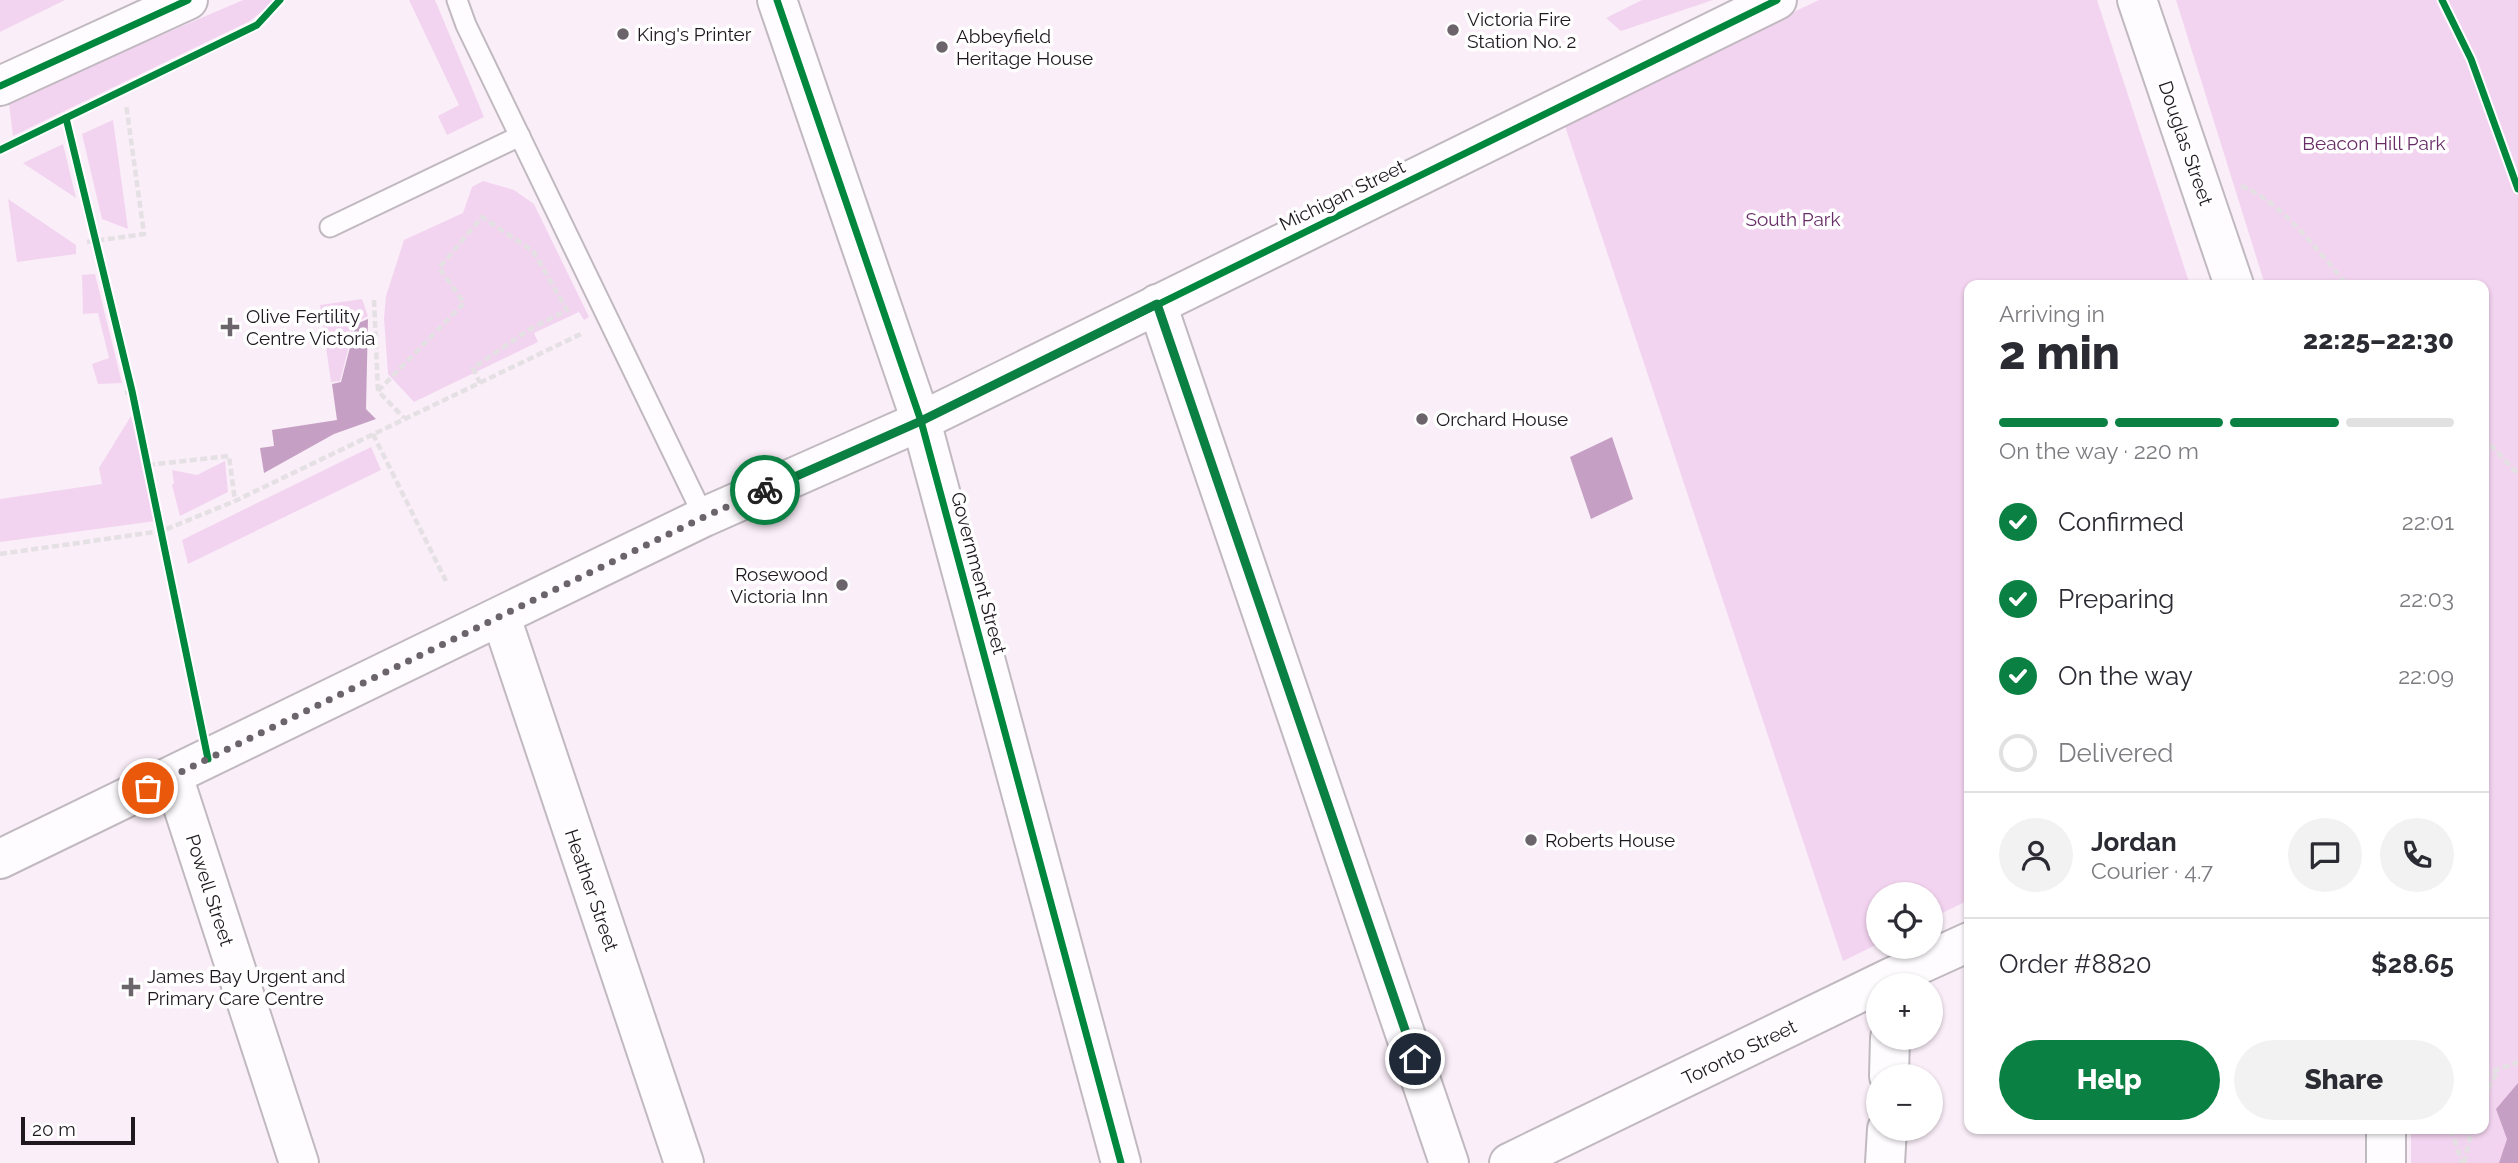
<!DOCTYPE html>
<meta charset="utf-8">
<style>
:root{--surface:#fff;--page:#f2f2f3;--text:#2b2b33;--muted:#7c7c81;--line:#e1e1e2;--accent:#0b8043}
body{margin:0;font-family:Raleway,sans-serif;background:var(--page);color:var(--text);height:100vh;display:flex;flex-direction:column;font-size:26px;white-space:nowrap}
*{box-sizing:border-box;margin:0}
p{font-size:23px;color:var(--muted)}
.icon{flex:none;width:38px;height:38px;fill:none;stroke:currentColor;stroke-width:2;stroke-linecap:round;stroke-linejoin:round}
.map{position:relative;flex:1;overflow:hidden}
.drawer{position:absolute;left:1964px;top:280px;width:525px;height:854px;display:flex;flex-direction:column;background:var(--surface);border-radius:14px;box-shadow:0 2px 5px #0004}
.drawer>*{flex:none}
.controls{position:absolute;left:1866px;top:882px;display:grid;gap:14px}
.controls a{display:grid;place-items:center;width:77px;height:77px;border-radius:50%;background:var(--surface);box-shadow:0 2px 5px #0004;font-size:35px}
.scale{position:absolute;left:21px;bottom:18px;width:114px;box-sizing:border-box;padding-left:7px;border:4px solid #1f191f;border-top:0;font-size:19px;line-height:24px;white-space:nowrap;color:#1f191f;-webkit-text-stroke:5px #fff;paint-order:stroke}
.pin{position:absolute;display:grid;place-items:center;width:60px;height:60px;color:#fff;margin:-30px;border:4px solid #fff;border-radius:50%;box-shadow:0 2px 7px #0007}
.courier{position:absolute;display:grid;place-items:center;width:70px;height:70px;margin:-35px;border:5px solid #0b8043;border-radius:50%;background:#fff;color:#222;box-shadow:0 2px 9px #0007}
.head em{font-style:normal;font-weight:800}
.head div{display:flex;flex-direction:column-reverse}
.head{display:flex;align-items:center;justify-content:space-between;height:119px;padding:0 35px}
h1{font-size:46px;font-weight:800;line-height:52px}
.bar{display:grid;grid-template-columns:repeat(4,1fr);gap:10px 7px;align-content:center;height:84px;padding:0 35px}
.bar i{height:9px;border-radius:5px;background:var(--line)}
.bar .on{background:var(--accent)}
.bar p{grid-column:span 4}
.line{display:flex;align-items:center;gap:18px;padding:0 35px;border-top:2px solid var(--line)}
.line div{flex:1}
.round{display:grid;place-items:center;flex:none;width:74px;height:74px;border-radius:37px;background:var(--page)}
ol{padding:0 35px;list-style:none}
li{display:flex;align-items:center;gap:21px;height:77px}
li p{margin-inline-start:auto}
li .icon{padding:7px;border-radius:50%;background:var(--accent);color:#fff;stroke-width:4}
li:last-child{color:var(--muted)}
li i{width:38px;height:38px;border:4px solid var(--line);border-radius:50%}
.action{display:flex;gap:14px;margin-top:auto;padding:14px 35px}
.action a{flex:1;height:80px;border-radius:42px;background:var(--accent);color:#fff;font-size:28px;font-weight:800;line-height:80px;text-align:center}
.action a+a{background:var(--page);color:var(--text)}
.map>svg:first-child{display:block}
.green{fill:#f3d4f0}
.water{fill:#c6a0c4}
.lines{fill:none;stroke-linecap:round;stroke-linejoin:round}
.lane-casing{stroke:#c1b9c0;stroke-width:23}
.street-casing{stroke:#c1b9c0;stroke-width:42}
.secondary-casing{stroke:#c1b9c0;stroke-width:42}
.primary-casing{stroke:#c1b9c0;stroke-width:42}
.path{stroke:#e4e0e3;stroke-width:4.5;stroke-dasharray:7 3.5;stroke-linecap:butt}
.lane{stroke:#fefcfe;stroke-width:19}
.street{stroke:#fefcfe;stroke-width:38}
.secondary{stroke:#fefcfe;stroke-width:38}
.primary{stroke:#fefcfe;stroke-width:38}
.cycleway-casing{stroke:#fff;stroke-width:11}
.cycleway{stroke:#00873e;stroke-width:7}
.done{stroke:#6c646b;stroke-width:7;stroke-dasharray:0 12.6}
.route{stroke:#0b8043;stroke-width:9}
.poi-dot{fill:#6c646b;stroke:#fff;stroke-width:2.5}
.labels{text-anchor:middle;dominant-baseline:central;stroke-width:7;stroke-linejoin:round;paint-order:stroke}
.poi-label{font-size:19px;fill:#1f191f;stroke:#fff;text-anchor:start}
.street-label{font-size:19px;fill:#1f191f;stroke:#fff}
.park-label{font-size:19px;fill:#682c67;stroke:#fff}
</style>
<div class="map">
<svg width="2518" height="1163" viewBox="0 0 2518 1163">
<rect width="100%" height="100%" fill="#faeef8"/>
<g class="green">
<path d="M0,0h65l-65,32z"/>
<path d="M243,0h33l-26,21 -237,115 -4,-32 64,-31z"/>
<path d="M409,0h26l49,117 -37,18 -9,-19 21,-11z"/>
<path d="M1642,0h71l-92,31 -15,-13z"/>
<path d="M1819,0h278l93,285h-221v615l-39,19v-25h-52v50l-35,17 -280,-841z"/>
<path d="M2176,0h342v1163h-107v-34h72v-844h-218z"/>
<path d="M113,120l15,109 -26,-10 -20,-85z"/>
<path d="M63,144l13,54 -53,-35z"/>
<path d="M483,181l31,9 20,14 55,113 -5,3 -5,-8 -45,21 4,9 -124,60 -26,-28 -4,-56 2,-22 18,-56 59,-27 9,-26z"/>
<path d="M8,199l68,46v9l-59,8z"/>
<path d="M95,274l27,109 -24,1 -6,-20 17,-6 -11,-45 -15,1 -1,-39z"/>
<path d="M362,299l6,17 -13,7 -15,58 -9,1 -11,-77z"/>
<path d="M131,416l25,105 -156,21v-43l102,-15 -3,-16z"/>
<path d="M371,447l10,23 -193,94 -6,-24z"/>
<path d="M225,461l3,31 -48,24 -8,-31 2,-2 -2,-13 25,5z"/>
</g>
<g class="water">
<path d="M368,319l-2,90 10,10 -42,15 -70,39 -4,-25 14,-2 -2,-16 65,-10 -5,-36 9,-2 15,-58z"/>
<path d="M1612,437l21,62 -42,20 -21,-62z"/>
<path d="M2518,1083v80h-19l8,-24 -11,-30z"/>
</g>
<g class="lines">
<g class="lane-casing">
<g id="lane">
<path d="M457,0l9,25 238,492"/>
<path d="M330,227l190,-91"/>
</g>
</g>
<g class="street-casing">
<g id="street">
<path d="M1157,304l292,859"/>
<path d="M501,617l183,546"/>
<path d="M173,776l126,387"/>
<path d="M0,859l704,-342 217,-96 856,-421"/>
<path d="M1889,1076l1,-38"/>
<path d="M1509,1163l383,-186 77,-35"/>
<path d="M1885,1163l2,-34"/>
</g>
</g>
<g class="secondary-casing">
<g id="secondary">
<path d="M777,0l144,421 200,742"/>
<path d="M0,86l188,-86"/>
</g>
</g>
<g class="primary-casing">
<g id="primary">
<path d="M2137,0l97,285"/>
<path d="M2386,1129v34"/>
</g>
</g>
<g class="path">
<path d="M2241,186c39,14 79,67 106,99"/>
<path d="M87,242l57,-8 -18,-130"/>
<path d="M374,300l4,91 26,27"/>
<path d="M378,391l86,-88 -25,-35 43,-51 51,34 34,59 -37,19 -57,39 7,15"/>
<path d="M125,393l7,-2"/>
<path d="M373,434l73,147"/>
<path d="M2483,437l35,37"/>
<path d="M148,465l81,-9 6,45"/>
<path d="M0,554l162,-23 73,-30 348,-168"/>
<path d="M2483,1075l35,-13"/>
<path d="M2483,1098l14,-26"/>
<path d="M2451,1129l11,34"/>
<path d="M2464,1163l8,-34"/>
</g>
<use href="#lane" class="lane"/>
<use href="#street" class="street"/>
<use href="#secondary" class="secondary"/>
<use href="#primary" class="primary"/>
<g class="cycleway-casing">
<g id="cycleway">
<path d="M777,0l144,421 200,742"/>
<path d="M2442,0l29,59 47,130"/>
<path d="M0,86l188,-86"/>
<path d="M66,118l66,273 76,368"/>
<path d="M0,150l257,-125 23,-25"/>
<path d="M921,421l856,-421"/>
</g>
</g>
<use href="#cycleway" class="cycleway"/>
</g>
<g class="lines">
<path class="done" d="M148,788l556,-271 61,-27"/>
<path class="route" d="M765,490l156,-69 236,-117 258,755"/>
</g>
<g class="poi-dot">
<circle cx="1453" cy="30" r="7"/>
<circle cx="623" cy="34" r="7"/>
<circle cx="942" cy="47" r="7"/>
<path d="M226.5 316.5h7v7h7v7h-7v7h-7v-7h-7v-7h7z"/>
<circle cx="1422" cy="419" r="7"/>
<circle cx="842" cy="585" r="7"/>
<circle cx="1531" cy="840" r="7"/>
<path d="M127.5 976.5h7v7h7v7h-7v7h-7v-7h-7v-7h7z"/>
</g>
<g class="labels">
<g class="poi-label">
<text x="1467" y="19">Victoria Fire<tspan x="1467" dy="22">Station No. 2</tspan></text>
<text x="637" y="34">King's Printer</text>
<text x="956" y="36">Abbeyfield<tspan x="956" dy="22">Heritage House</tspan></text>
<text x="246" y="316">Olive Fertility<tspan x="246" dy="22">Centre Victoria</tspan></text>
<text x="1436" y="419">Orchard House</text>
<text x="828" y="574" text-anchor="end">Rosewood<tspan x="828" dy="22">Victoria Inn</tspan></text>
<text x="1545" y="840">Roberts House</text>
<text x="147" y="976">James Bay Urgent and<tspan x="147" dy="22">Primary Care Centre</tspan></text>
</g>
<g class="street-label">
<text transform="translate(2186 143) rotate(71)">Douglas Street</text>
<text transform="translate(1342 195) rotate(-26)">Michigan Street</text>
<text transform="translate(979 573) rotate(75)">Government Street</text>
<text transform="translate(210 890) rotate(72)">Powell Street</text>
<text transform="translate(592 890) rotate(71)">Heather Street</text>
<text transform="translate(1739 1052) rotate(-26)">Toronto Street</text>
</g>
<g class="park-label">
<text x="2374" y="143">Beacon Hill Park</text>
<text x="1793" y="219">South Park</text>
</g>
</g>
</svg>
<div class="controls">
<a><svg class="icon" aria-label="locate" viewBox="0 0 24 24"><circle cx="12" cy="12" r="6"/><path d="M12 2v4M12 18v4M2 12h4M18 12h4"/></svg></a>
<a>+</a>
<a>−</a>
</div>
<div class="scale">20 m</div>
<div class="pin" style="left:148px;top:788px;background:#ea580c"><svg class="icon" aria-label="bag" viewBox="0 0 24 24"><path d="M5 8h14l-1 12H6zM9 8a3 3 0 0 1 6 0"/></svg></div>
<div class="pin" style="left:1415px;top:1059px;background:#1f2937"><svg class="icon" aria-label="home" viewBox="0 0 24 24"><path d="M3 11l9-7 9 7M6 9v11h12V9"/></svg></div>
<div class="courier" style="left:765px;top:490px"><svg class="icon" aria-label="bike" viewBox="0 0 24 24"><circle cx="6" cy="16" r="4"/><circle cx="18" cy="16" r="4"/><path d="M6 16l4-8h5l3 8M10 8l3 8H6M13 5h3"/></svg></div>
<section class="drawer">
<div class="head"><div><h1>2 min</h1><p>Arriving in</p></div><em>22:25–22:30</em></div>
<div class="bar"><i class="on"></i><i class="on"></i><i class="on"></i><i></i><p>On the way · 220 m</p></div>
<ol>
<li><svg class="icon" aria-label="check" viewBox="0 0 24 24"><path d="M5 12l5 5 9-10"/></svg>Confirmed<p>22:01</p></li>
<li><svg class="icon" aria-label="check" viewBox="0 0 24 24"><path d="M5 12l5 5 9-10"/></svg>Preparing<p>22:03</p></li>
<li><svg class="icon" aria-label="check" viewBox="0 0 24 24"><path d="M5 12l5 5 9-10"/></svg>On the way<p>22:09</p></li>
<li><i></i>Delivered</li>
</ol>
<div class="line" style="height:126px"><a class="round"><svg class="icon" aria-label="person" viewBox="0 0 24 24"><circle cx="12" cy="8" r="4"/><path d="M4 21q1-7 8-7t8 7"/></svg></a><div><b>Jordan</b><p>Courier · 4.7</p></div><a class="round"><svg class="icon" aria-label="chat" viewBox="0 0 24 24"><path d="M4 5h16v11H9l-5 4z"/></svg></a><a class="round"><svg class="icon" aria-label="phone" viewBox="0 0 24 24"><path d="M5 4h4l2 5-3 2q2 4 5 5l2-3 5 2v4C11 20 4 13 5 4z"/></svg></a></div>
<div class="line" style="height:91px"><div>Order #8820</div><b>$28.65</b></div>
<div class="action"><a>Help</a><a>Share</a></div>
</section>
</div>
